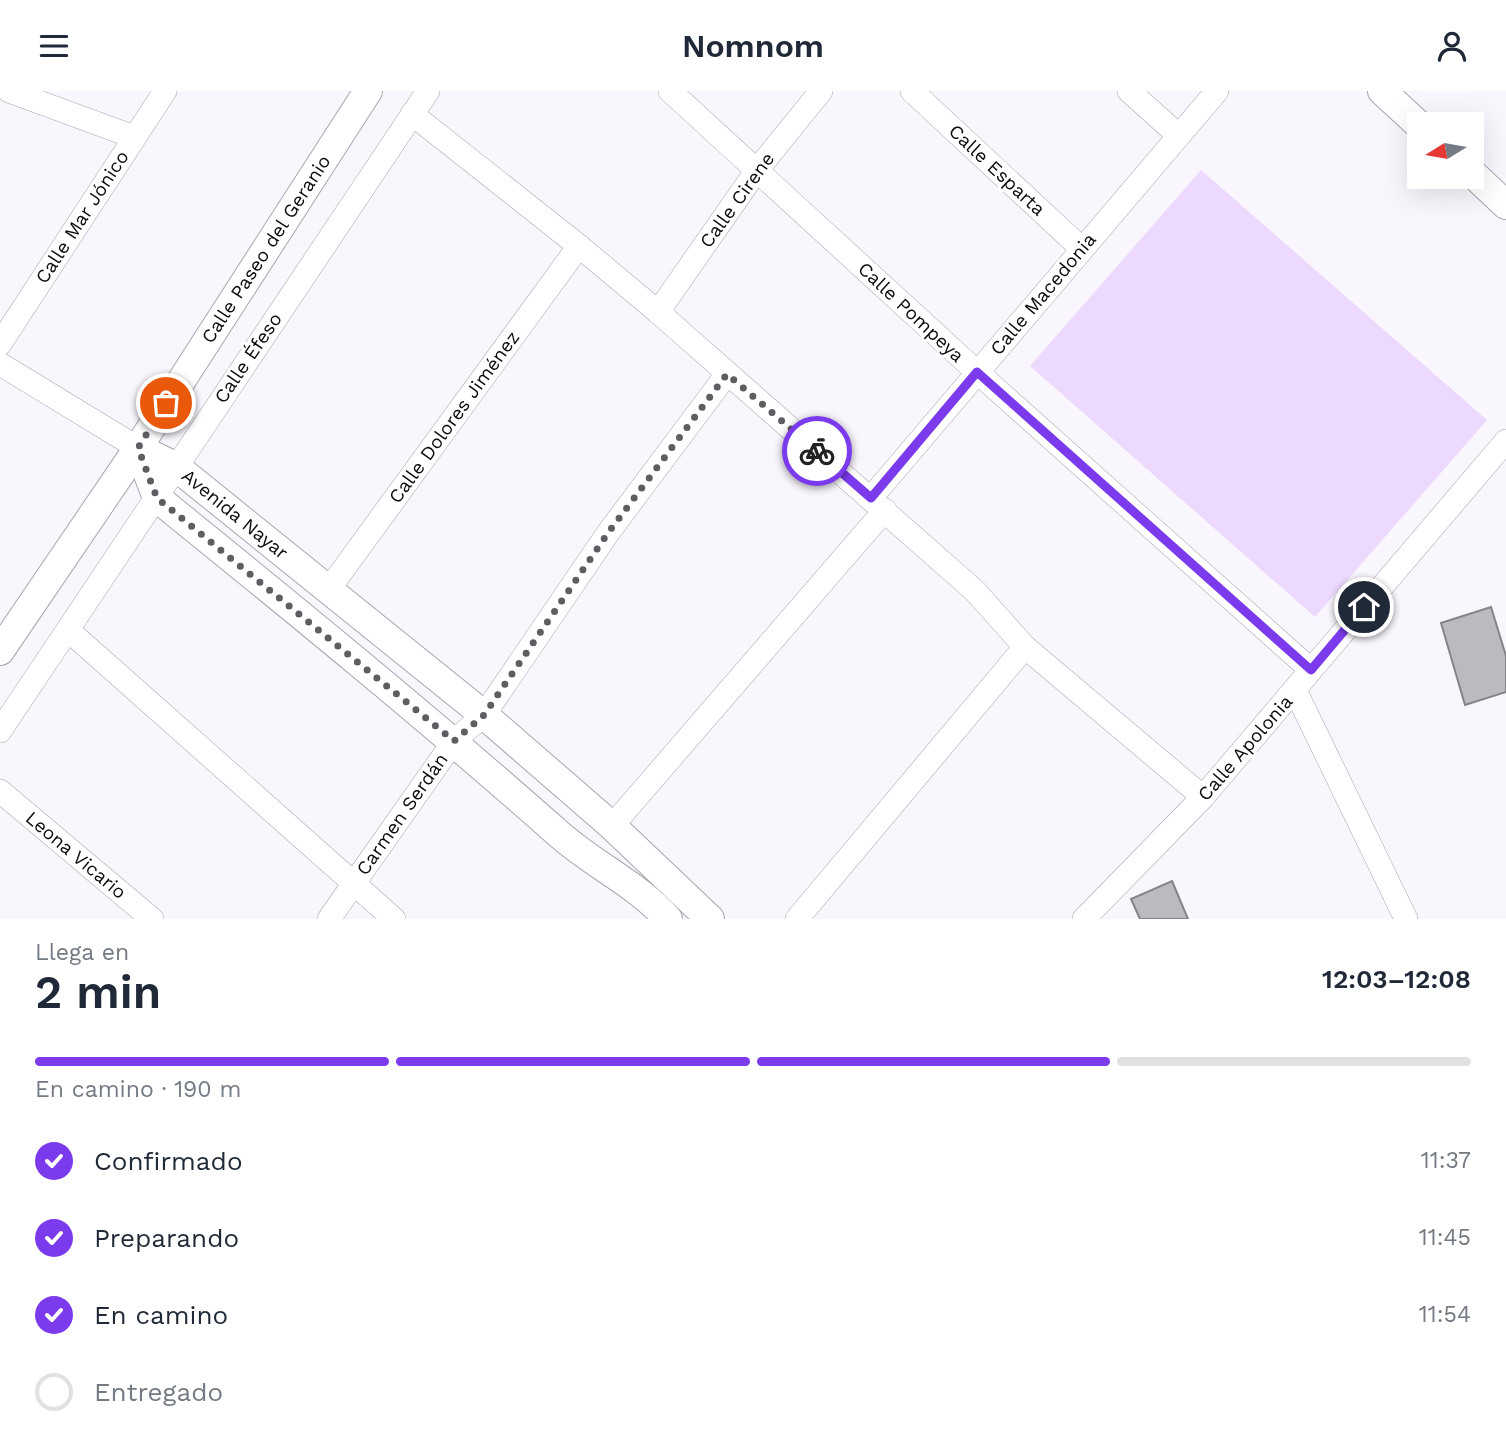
<!DOCTYPE html>
<html lang="es">
<meta charset="utf-8">
<style>
:root{--surface:#fff;--page:#f2f2f3;--text:#1f2937;--muted:#747a83;--line:#e0e1e3;--accent:#7c3aed}
body{margin:0;font-family:"Work Sans",sans-serif;background:var(--page);color:var(--text);height:100vh;display:flex;flex-direction:column;font-size:26px;white-space:nowrap}
*{box-sizing:border-box;margin:0}
p{font-size:23px;color:var(--muted)}
.icon{flex:none;width:38px;height:38px;fill:none;stroke:currentColor;stroke-width:2;stroke-linecap:round;stroke-linejoin:round}
.map{position:relative;height:828px;overflow:hidden}
.sheet{display:flex;flex-direction:column;background:var(--surface);flex:1}
.sheet>*{flex:none}
.needle{width:46px;rotate:259deg}
.fabs{position:absolute;left:1407px;top:21px;display:grid;gap:14px}
.fabs a{display:grid;place-items:center;width:77px;height:77px;border-radius:0px;background:var(--surface);box-shadow:0 7px 28px #0002;font-size:35px}
.pin{position:absolute;display:grid;place-items:center;width:60px;height:60px;color:#fff;margin:-30px;border:4px solid #fff;border-radius:50%;box-shadow:0 2px 7px #0007}
.courier{position:absolute;display:grid;place-items:center;width:70px;height:70px;margin:-35px;border:5px solid #7c3aed;border-radius:50%;background:#fff;color:#222;box-shadow:0 2px 9px #0007}
.head em{font-style:normal;font-weight:600}
.head div{display:flex;flex-direction:column-reverse}
.head{display:flex;align-items:center;justify-content:space-between;height:119px;padding:0 35px}
h1{font-size:46px;font-weight:600;line-height:52px}
.bar{display:grid;grid-template-columns:repeat(4,1fr);gap:10px 7px;align-content:center;height:84px;padding:0 35px}
.bar i{height:9px;border-radius:5px;background:var(--line)}
.bar .current{background:var(--accent)}
.bar p{grid-column:span 4}
ol{padding:0 35px;list-style:none}
li{display:flex;align-items:center;gap:21px;height:77px}
li p{margin-inline-start:auto}
li .icon{padding:7px;border-radius:50%;background:var(--accent);color:#fff;stroke-width:4}
li:last-child{color:var(--muted)}
li i{width:38px;height:38px;border:4px solid var(--line);border-radius:50%}
header{display:flex;justify-content:space-between;align-items:center;height:91px;padding:0 35px;background:var(--surface);font-size:32px;font-weight:600}
.map>svg:first-child{display:block}
.green{fill:#ecd9fd}
.building{fill:#bdb9c1;stroke:#87838b;stroke-width:2}
.lines{fill:none;stroke-linecap:round;stroke-linejoin:round}
.minor-casing{stroke:#a9a5ae;stroke-width:24}
.tertiary-casing{stroke:#a9a5ae;stroke-width:30}
.minor{stroke:#fff;stroke-width:23}
.tertiary{stroke:#fff;stroke-width:28}
.done{stroke:#5f5d61;stroke-width:7;stroke-dasharray:0 12.6}
.route{stroke:#7c3aed;stroke-width:9}
.labels{text-anchor:middle;dominant-baseline:central;stroke-width:6;stroke-linejoin:round;paint-order:stroke}
.street-label{font-size:19px;fill:#0c0a0d;stroke:#fff}
</style>
<header><svg class="icon" aria-label="menu" viewBox="0 0 24 24"><path d="M4 6h16M4 12h16M4 18h16"/></svg>Nomnom<svg class="icon" aria-label="person" viewBox="0 0 24 24"><circle cx="12" cy="8" r="4"/><path d="M4 21q1-7 8-7t8 7"/></svg></header>
<div class="map">
<svg width="1506" height="828" viewBox="0 0 1506 828">
<rect width="100%" height="100%" fill="#faf6fe"/>
<path class="green" d="M1201,79l286,250 -172,197 -285,-251z"/>
<g class="building">
<path d="M1491,516l15,49v36l-41,13 -24,-82z"/>
<path d="M1172,790l16,38h-48l-9,-20z"/>
</g>
<g class="lines">
<g class="minor-casing">
<g id="minor">
<path d="M9,0l125,46"/>
<path d="M670,0l307,281 334,298"/>
<path d="M912,0l170,158"/>
<path d="M1129,0l49,44"/>
<path d="M412,23l167,132 79,66 317,279 50,56 178,150"/>
<path d="M658,221l99,-142 64,-79"/>
<path d="M0,253l165,-253"/>
<path d="M0,273l138,84"/>
<path d="M871,407l346,-407"/>
<path d="M329,498l250,-343"/>
<path d="M68,539l326,289"/>
<path d="M1295,599l111,229"/>
<path d="M0,640l428,-640"/>
<path d="M0,700l152,128"/>
<path d="M612,735l273,-316"/>
<path d="M329,828l125,-178 30,-26 124,-182 119,-159"/>
<path d="M797,828l228,-272"/>
<path d="M1084,828l119,-122 303,-356"/>
</g>
</g>
<g class="tertiary-casing">
<g id="tertiary">
<path d="M1382,0l37,34"/>
<path d="M1472,82l34,32"/>
<path d="M138,357l37,18 309,249 128,111 98,93"/>
<path d="M138,357l19,50c136,110 272,221 403,337 34,30 78,50 108,84"/>
<path d="M0,560l138,-203 230,-357"/>
</g>
</g>
<use href="#minor" class="minor"/>
<use href="#tertiary" class="tertiary"/>
</g>
<g class="lines">
<path class="done" d="M166,312l-28,45 19,50 297,243 30,-26 124,-182 119,-159 90,77"/>
<path class="route" d="M817,360l54,47 106,-126 334,298 53,-63"/>
</g>
<g class="labels">
<g class="street-label">
<text transform="translate(997 79) rotate(43)">Calle Esparta</text>
<text transform="translate(737 109) rotate(-54)">Calle Cirene</text>
<text transform="translate(82 126) rotate(-57)">Calle Mar Jónico</text>
<text transform="translate(266 158) rotate(-57)">Calle Paseo del Geranio</text>
<text transform="translate(1043 203) rotate(-50)">Calle Macedonia</text>
<text transform="translate(911 221) rotate(43)">Calle Pompeya</text>
<text transform="translate(248 267) rotate(-56)">Calle Éfeso</text>
<text transform="translate(454 326) rotate(-54)">Calle Dolores Jiménez</text>
<text transform="translate(235 423) rotate(39)">Avenida Nayar</text>
<text transform="translate(1245 657) rotate(-49)">Calle Apolonia</text>
<text transform="translate(402 723) rotate(-55)">Carmen Serdán</text>
<text transform="translate(76 764) rotate(40)">Leona Vicario</text>
</g>
</g>
</svg>
<div class="fabs">
<a><svg class="needle" viewBox="-14 -14 28 28"><path d="M0-13l5 13h-10z" fill="#e53935"/><path d="M0 13l5-13h-10z" fill="#747a83"/></svg></a>
</div>
<div class="pin" style="left:166px;top:312px;background:#ea580c"><svg class="icon" aria-label="bag" viewBox="0 0 24 24"><path d="M5 8h14l-1 12H6zM9 8a3 3 0 0 1 6 0"/></svg></div>
<div class="pin" style="left:1364px;top:516px;background:#1f2937"><svg class="icon" aria-label="home" viewBox="0 0 24 24"><path d="M3 11l9-7 9 7M6 9v11h12V9"/></svg></div>
<div class="courier" style="left:817px;top:360px"><svg class="icon" aria-label="bike" viewBox="0 0 24 24"><circle cx="6" cy="16" r="4"/><circle cx="18" cy="16" r="4"/><path d="M6 16l4-8h5l3 8M10 8l3 8H6M13 5h3"/></svg></div>
</div>
<section class="sheet">
<div class="head"><div><h1>2 min</h1><p>Llega en</p></div><em>12:03–12:08</em></div>
<div class="bar"><i class="current"></i><i class="current"></i><i class="current"></i><i></i><p>En camino · 190 m</p></div>
<ol>
<li><svg class="icon" aria-label="check" viewBox="0 0 24 24"><path d="M5 12l5 5 9-10"/></svg>Confirmado<p>11:37</p></li>
<li><svg class="icon" aria-label="check" viewBox="0 0 24 24"><path d="M5 12l5 5 9-10"/></svg>Preparando<p>11:45</p></li>
<li><svg class="icon" aria-label="check" viewBox="0 0 24 24"><path d="M5 12l5 5 9-10"/></svg>En camino<p>11:54</p></li>
<li><i></i>Entregado</li>
</ol>
</section>
